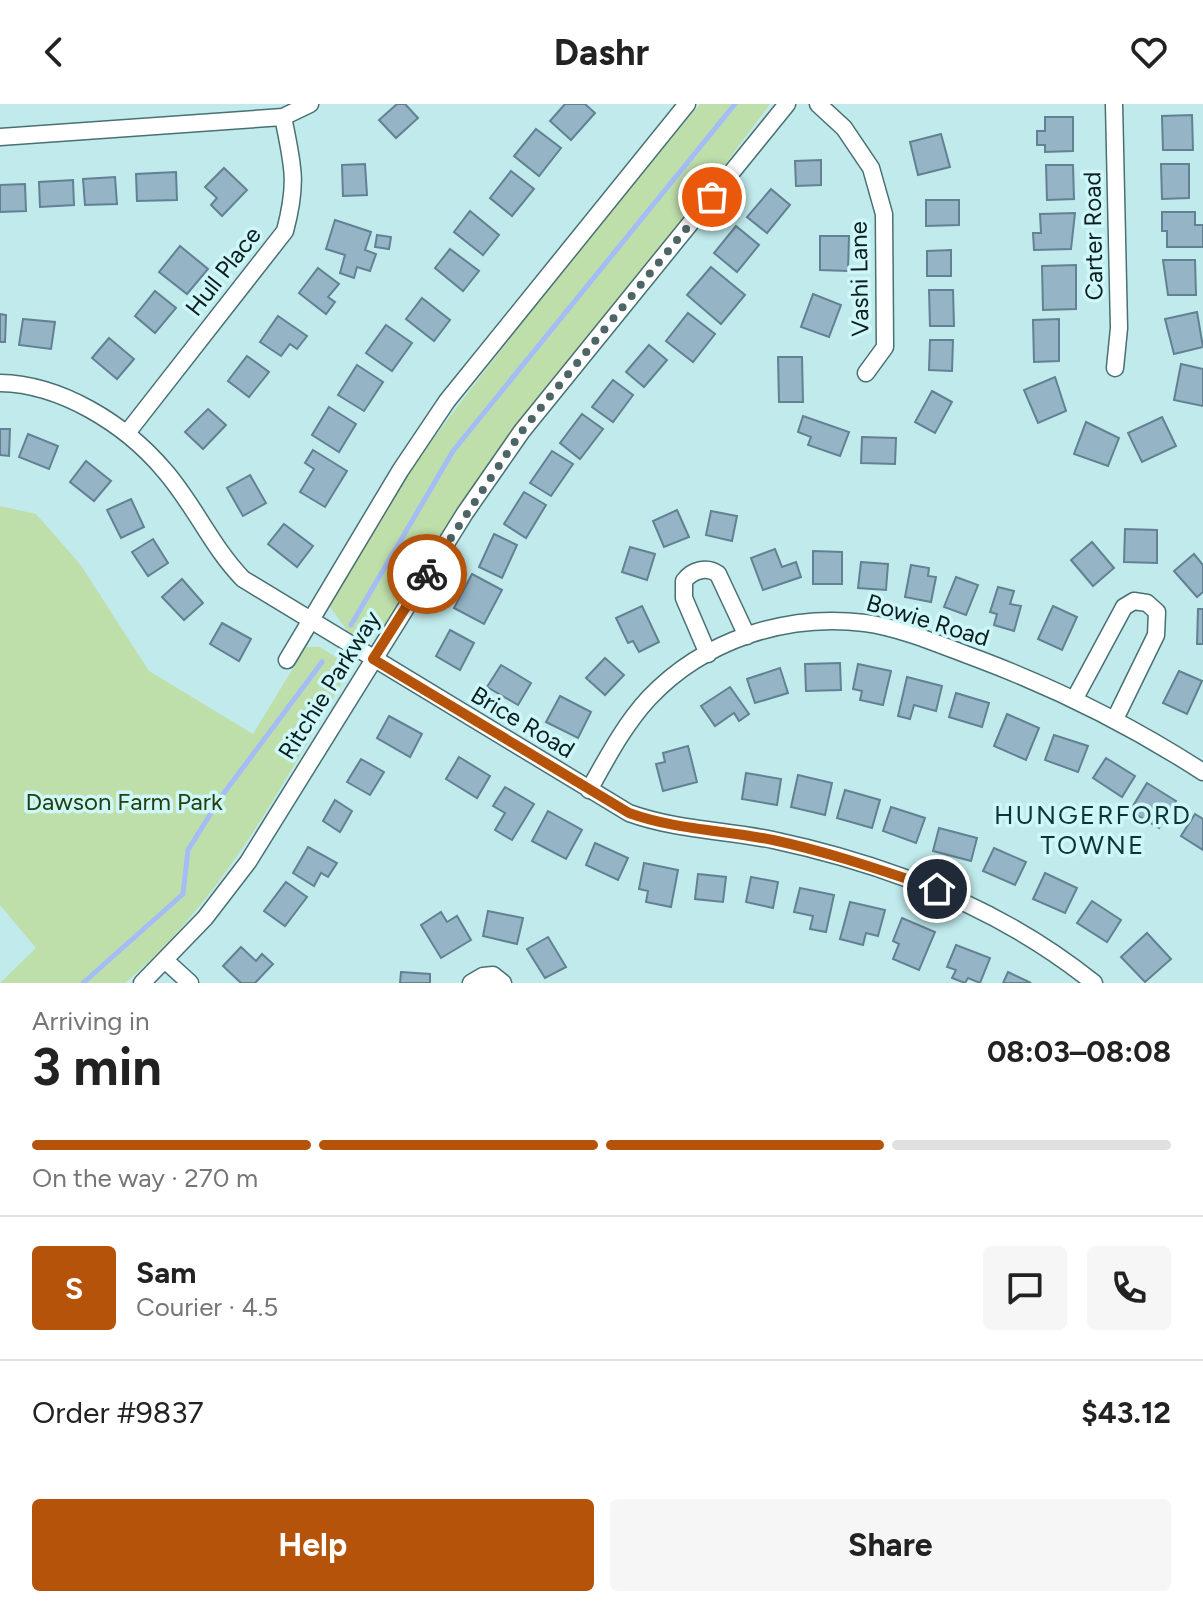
<!DOCTYPE html>
<meta charset="utf-8">
<style>
:root{--surface:#fff;--page:#f6f6f6;--text:#222;--muted:#767676;--line:#e0e0e0;--accent:#b45309}
body{margin:0;font-family:Figtree,sans-serif;background:var(--page);color:var(--text);height:100vh;display:flex;flex-direction:column;font-size:30px;white-space:nowrap}
*{box-sizing:border-box;margin:0}
p{font-size:26px;color:var(--muted)}
.icon{flex:none;width:44px;height:44px;fill:none;stroke:currentColor;stroke-width:2;stroke-linecap:round;stroke-linejoin:round}
.map{position:relative;height:879px;overflow:hidden}
.sheet{display:flex;flex-direction:column;background:var(--surface);flex:1}
.sheet>*{flex:none}
.pin{position:absolute;display:grid;place-items:center;width:68px;height:68px;color:#fff;margin:-34px;border:4px solid #fff;border-radius:50%;box-shadow:0 2px 8px #0007}
.courier{position:absolute;display:grid;place-items:center;width:80px;height:80px;margin:-40px;border:6px solid #b45309;border-radius:50%;background:#fff;color:#222;box-shadow:0 2px 10px #0007}
.head em{font-style:normal;font-weight:700}
.head div{display:flex;flex-direction:column-reverse}
.head{display:flex;align-items:center;justify-content:space-between;height:136px;padding:0 32px}
h1{font-size:52px;font-weight:700;line-height:60px}
.bar{display:grid;grid-template-columns:repeat(4,1fr);gap:12px 8px;align-content:center;height:96px;padding:0 32px}
.bar i{height:10px;border-radius:6px;background:var(--line)}
.bar .active{background:var(--accent)}
.bar p{grid-column:span 4}
.line{display:flex;align-items:center;gap:20px;padding:0 32px;border-top:2px solid var(--line)}
.line div{flex:1}
.round{display:grid;place-items:center;flex:none;width:84px;height:84px;border-radius:8px;background:var(--page)}
.primary-button{display:flex;gap:16px;margin-top:auto;padding:16px 32px}
.primary-button a{flex:1;height:92px;border-radius:8px;background:var(--accent);color:#fff;font-size:32px;font-weight:700;line-height:92px;text-align:center}
.primary-button a+a{background:var(--page);color:var(--text)}
header{display:flex;justify-content:space-between;align-items:center;height:104px;padding:0 32px;background:var(--surface);font-size:36px;font-weight:700}
.map>svg:first-child{display:block}
.green{fill:#bedeaa}
.lines{fill:none;stroke-linecap:round;stroke-linejoin:round}
.stream{stroke:#a4bdf7;stroke-width:5}
.building{fill:#95b5c7;stroke:#628192;stroke-width:2}
.minor-casing{stroke:#497072;stroke-width:19}
.minor{stroke:#fff;stroke-width:16}
.done{stroke:#4c6566;stroke-width:8;stroke-dasharray:0 14.4}
.route{stroke:#b45309;stroke-width:10}
.labels{text-anchor:middle;dominant-baseline:central;stroke-width:7;stroke-linejoin:round;paint-order:stroke}
.street-label{font-size:24px;fill:#0d1d1e;stroke:#cdf7f9}
.park-label{font-size:24px;fill:#243f0c;stroke:#cdf7f9}
.neighbourhood-label{font-size:26px;letter-spacing:2px;fill:#0c3537;stroke:#cdf7f9}
</style>
<header><svg class="icon" aria-label="back" viewBox="0 0 24 24"><path d="M15 5l-7 7 7 7"/></svg>Dashr<svg class="icon" aria-label="heart" viewBox="0 0 24 24"><path d="M12 20l-8-8c-3-5 5-10 8-4 3-6 11-1 8 4z"/></svg></header>
<div class="map">
<svg width="1203" height="879" viewBox="0 0 1203 879">
<rect width="100%" height="100%" fill="#c0eaec"/>
<g class="green">
<path d="M700,0h70l-121,163 -193,247 -73,113 -33,7 -20,-27c34,-81 88,-148 141,-218 74,-97 151,-191 229,-285z"/>
<path d="M0,402l36,8 44,50 69,107 104,63 53,-87h14l23,15 4,12c-65,111 -123,225 -222,309h-125l36,-35 -36,-43z"/>
</g>
<g class="lines">
<g class="stream">
<path d="M351,521l102,-174 282,-347"/>
<path d="M83,879l100,-89 5,-44 33,-53 101,-135"/>
</g>
</g>
<g class="building">
<path d="M397,0h8l13,14 -22,20 -17,-18z"/>
<path d="M565,0h20l10,9 -24,27 -21,-19z"/>
<path d="M1192,11l1,35h-30l-1,-34z"/>
<path d="M1045,13h28v34l-28,1v-7h-8v-14h8z"/>
<path d="M536,25l25,19 -22,28 -25,-20z"/>
<path d="M941,30l9,33 -32,8 -8,-33z"/>
<path d="M821,56v25l-25,1 -1,-25z"/>
<path d="M365,60l2,31 -24,1 -1,-31z"/>
<path d="M1161,60h28v34l-27,1z"/>
<path d="M1046,61h27l1,34 -27,1z"/>
<path d="M224,64l23,22 -25,26 -11,-11 6,-7 -12,-11z"/>
<path d="M511,67l23,18 -22,27 -22,-18z"/>
<path d="M176,68l1,28 -40,1 -1,-27z"/>
<path d="M115,73l2,27 -32,1 -2,-26z"/>
<path d="M73,76l1,25 -34,2 -1,-25z"/>
<path d="M25,80l1,27 -26,1v-27z"/>
<path d="M771,85l19,16 -23,28 -20,-16z"/>
<path d="M926,96h33v25l-33,1z"/>
<path d="M470,107l29,24 -16,20 -29,-23z"/>
<path d="M1162,108h33v13h8v22h-36v-16h-5z"/>
<path d="M1075,109l-4,36 -37,1 -1,-17h8l-1,-19z"/>
<path d="M335,116l36,12 -6,18 11,4 -6,17 -13,-4 -3,11 -14,-5 5,-18 -19,-6z"/>
<path d="M736,122l23,19 -22,27 -23,-19z"/>
<path d="M377,131l14,2 -2,12 -14,-2z"/>
<path d="M820,132h29l-1,35 -28,-1z"/>
<path d="M180,142l28,23 -21,25 -28,-22z"/>
<path d="M450,145l29,22 -16,20 -28,-23z"/>
<path d="M951,146v26h-24v-25z"/>
<path d="M1163,156h32l1,35h-28z"/>
<path d="M1076,161v44l-33,1 -1,-44z"/>
<path d="M711,163l34,28 -24,29 -34,-29z"/>
<path d="M318,164l21,16 -11,13 7,5 -9,12 -27,-21z"/>
<path d="M929,186h24l1,36h-24z"/>
<path d="M155,187l21,17 -21,25 -20,-17z"/>
<path d="M813,190l28,11 -12,32 -28,-10z"/>
<path d="M422,194l28,22 -16,21 -28,-22z"/>
<path d="M1197,208l6,35 -29,7 -9,-35z"/>
<path d="M688,209l27,21 -22,28 -27,-21z"/>
<path d="M0,210l6,1 -1,27h-5z"/>
<path d="M278,212l29,20 -10,13 -7,-5 -9,12 -21,-14z"/>
<path d="M23,215l32,3 -4,27 -32,-4z"/>
<path d="M1059,215v42l-25,1 -1,-42z"/>
<path d="M386,221l26,18 -20,28 -26,-18z"/>
<path d="M109,234l25,21 -17,20 -25,-21z"/>
<path d="M930,236h23l-1,31 -23,-1z"/>
<path d="M649,241l18,15 -23,27 -18,-15z"/>
<path d="M247,252l22,16 -20,25 -21,-16z"/>
<path d="M778,253h24l1,45h-24z"/>
<path d="M1181,260l22,5v37l-29,-6z"/>
<path d="M357,261l26,17 -19,29 -26,-16z"/>
<path d="M1055,273l11,34 -28,12 -14,-33z"/>
<path d="M613,276l20,15 -20,27 -21,-15z"/>
<path d="M932,287l20,11 -17,31 -20,-11z"/>
<path d="M329,303l27,17 -17,28 -27,-17z"/>
<path d="M208,305l18,16 -23,24 -18,-17z"/>
<path d="M582,310l21,15 -23,30 -20,-16z"/>
<path d="M803,312l46,16 -9,24 -32,-11 3,-8 -13,-5z"/>
<path d="M1162,313l14,29 -34,16 -14,-29z"/>
<path d="M1086,318l33,16 -11,28 -34,-12z"/>
<path d="M0,325h10l-1,27 -9,-1z"/>
<path d="M28,330l30,12 -9,23 -30,-12z"/>
<path d="M862,333l34,1 -1,26 -34,-1z"/>
<path d="M313,346l34,21 -22,36 -25,-15 14,-23 -9,-6z"/>
<path d="M552,347l21,13 -22,32 -21,-13z"/>
<path d="M86,357l25,20 -17,20 -24,-19z"/>
<path d="M250,371l16,28 -23,13 -16,-28z"/>
<path d="M524,388l22,13 -20,33 -22,-14z"/>
<path d="M131,395l13,28 -23,11 -14,-28z"/>
<path d="M677,406l12,27 -25,10 -11,-26z"/>
<path d="M711,407l26,5 -5,25 -26,-6z"/>
<path d="M284,420l29,22 -16,21 -29,-23z"/>
<path d="M1125,425l32,1v33l-33,-1z"/>
<path d="M494,430l23,11 -15,33 -23,-11z"/>
<path d="M153,435l15,24 -20,13 -16,-24z"/>
<path d="M1092,438l22,26 -21,18 -22,-26z"/>
<path d="M630,443l25,7 -8,26 -25,-8z"/>
<path d="M775,445l7,18 14,-5 5,15 -38,13 -12,-32z"/>
<path d="M813,447l29,1v32h-29z"/>
<path d="M1194,450l9,11v27l-6,5 -23,-26z"/>
<path d="M861,458l27,2 -2,26 -28,-2z"/>
<path d="M911,461l18,3 -1,8 8,1 -5,25 -26,-5z"/>
<path d="M472,470l30,16 -18,34 -30,-16z"/>
<path d="M956,473l22,8 -12,30 -22,-8z"/>
<path d="M182,475l21,24 -19,17 -22,-23z"/>
<path d="M998,483l16,4 -4,13 11,2 -7,25 -20,-6 3,-11 -7,-2z"/>
<path d="M642,502l17,36 -20,10 -6,-11 -5,2 -12,-25z"/>
<path d="M1053,502l24,11 -15,33 -24,-11z"/>
<path d="M1198,505h5v35h-6z"/>
<path d="M222,519l29,16 -12,22 -29,-17z"/>
<path d="M450,526l24,13 -14,27 -24,-14z"/>
<path d="M605,554l19,17 -19,20 -19,-17z"/>
<path d="M840,559l1,27 -35,1 -1,-27z"/>
<path d="M858,560l33,7 -8,34 -23,-5 2,-9 -9,-2z"/>
<path d="M501,561l30,18 -13,22 -31,-18z"/>
<path d="M780,564l8,25 -33,10 -8,-24z"/>
<path d="M1179,567l23,10 -15,33 -24,-11z"/>
<path d="M907,573l35,9 -6,25 -22,-6 -4,14 -12,-3z"/>
<path d="M730,583l19,27 -10,7 -5,-8 -19,13 -14,-20z"/>
<path d="M956,589l33,10 -7,24 -33,-10z"/>
<path d="M560,592l31,16 -13,26 -32,-16z"/>
<path d="M1007,610l32,14 -13,32 -32,-14z"/>
<path d="M389,612l33,18 -12,23 -33,-19z"/>
<path d="M1054,631l34,11 -10,26 -33,-12z"/>
<path d="M688,642l9,36 -34,9 -7,-27 9,-2 -2,-9z"/>
<path d="M459,653l31,19 -13,22 -31,-19z"/>
<path d="M1106,654l29,18 -13,21 -29,-19z"/>
<path d="M361,655l23,13 -14,23 -23,-13z"/>
<path d="M746,669l35,6 -4,26 -35,-6z"/>
<path d="M798,671l34,8 -7,32 -34,-8z"/>
<path d="M1147,679l29,18 -17,27 -29,-17z"/>
<path d="M505,683l29,17 -22,36 -17,-10 10,-17 -12,-7z"/>
<path d="M845,686l35,10 -8,28 -35,-10z"/>
<path d="M335,696l17,11 -12,21 -17,-11z"/>
<path d="M891,703l34,11 -9,25 -33,-12z"/>
<path d="M548,707l34,19 -16,29 -34,-18z"/>
<path d="M1195,710l8,5v31l-22,-14z"/>
<path d="M939,724l38,10 -6,23 -38,-10z"/>
<path d="M595,739l33,15 -10,22 -32,-15z"/>
<path d="M308,743l29,16 -9,14 -7,-4 -7,13 -21,-13z"/>
<path d="M994,744l32,14 -11,23 -32,-14z"/>
<path d="M644,759l34,7 -7,37 -25,-5 2,-11 -9,-2z"/>
<path d="M1045,769l32,15 -12,25 -32,-14z"/>
<path d="M698,770l28,3 -3,25 -28,-3z"/>
<path d="M751,773l27,5 -5,26 -27,-6z"/>
<path d="M286,778l21,15 -22,29 -21,-15z"/>
<path d="M800,784l34,7 -8,37 -16,-3 3,-13 -19,-4z"/>
<path d="M1092,797l29,19 -14,22 -30,-19z"/>
<path d="M850,798l35,8 -7,26 -12,-3 -3,12 -23,-6z"/>
<path d="M488,807l35,7 -6,26 -34,-8z"/>
<path d="M441,808l6,10 10,-6 14,24 -30,18 -20,-33z"/>
<path d="M902,814l33,14 -16,38 -26,-11 6,-15 -6,-3z"/>
<path d="M1147,829l24,26 -26,23 -24,-25z"/>
<path d="M548,833l18,30 -21,11 -18,-29z"/>
<path d="M956,841l34,13 -10,25 -12,-5 -3,5 -13,-5 4,-8 -9,-3z"/>
<path d="M241,843l15,14 6,-7 11,10 -18,19h-14l-18,-17z"/>
<path d="M401,868l29,2v9h-30z"/>
<path d="M1008,868l23,11h-28z"/>
</g>
<g class="lines">
<g class="minor-casing">
<g id="minor">
<path d="M818,0l26,24 27,40 13,46 1,133 -19,26"/>
<path d="M1114,0l5,224 -4,40"/>
<path d="M0,33l283,-20 27,-13"/>
<path d="M0,279c61,1 125,41 164,87 30,34 47,76 79,109l386,234c47,17 95,17 144,27 117,25 228,68 321,143"/>
<path d="M127,329l158,-202c13,-49 8,-65 -2,-114"/>
<path d="M708,550l-24,-56v-17c8,-11 23,-15 34,-7l29,62"/>
<path d="M287,556l113,-189 47,-70 240,-297"/>
<path d="M1075,594l49,-91 10,-6 13,2 10,9 -1,23 -41,84"/>
<path d="M589,686c18,-32 35,-65 60,-92 55,-58 137,-85 216,-75 38,5 80,24 116,37 79,30 151,66 222,112"/>
<path d="M167,858l23,21"/>
<path d="M142,879l63,-65 43,-56 217,-349 57,-82 265,-327"/>
<path d="M471,879l12,-7 10,-1 10,8"/>
</g>
</g>
<use href="#minor" class="minor"/>
</g>
<g class="lines">
<path class="done" d="M427,470l95,-143 190,-234"/>
<path class="route" d="M427,470l-54,85 256,154c47,17 95,17 144,27 56,12 110,31 164,49"/>
</g>
<g class="labels">
<g class="street-label">
<text transform="translate(1093 132) rotate(-91)">Carter Road</text>
<text transform="translate(223 167) rotate(-52)">Hull Place</text>
<text transform="translate(859 175) rotate(-91)">Vashi Lane</text>
<text transform="translate(928 516) rotate(17)">Bowie Road</text>
<text transform="translate(329 581) rotate(-58)">Ritchie Parkway</text>
<text transform="translate(523 618) rotate(31)">Brice Road</text>
</g>
<g class="park-label">
<text x="124" y="697">Dawson Farm Park</text>
</g>
<g class="neighbourhood-label">
<text x="1093" y="711">HUNGERFORD<tspan x="1093" dy="30">TOWNE</tspan></text>
</g>
</g>
</svg>
<div class="pin" style="left:712px;top:93px;background:#ea580c"><svg class="icon" aria-label="bag" viewBox="0 0 24 24"><path d="M5 8h14l-1 12H6zM9 8a3 3 0 0 1 6 0"/></svg></div>
<div class="pin" style="left:937px;top:785px;background:#1f2937"><svg class="icon" aria-label="home" viewBox="0 0 24 24"><path d="M3 11l9-7 9 7M6 9v11h12V9"/></svg></div>
<div class="courier" style="left:427px;top:470px"><svg class="icon" aria-label="bike" viewBox="0 0 24 24"><circle cx="6" cy="16" r="4"/><circle cx="18" cy="16" r="4"/><path d="M6 16l4-8h5l3 8M10 8l3 8H6M13 5h3"/></svg></div>
</div>
<section class="sheet">
<div class="head"><div><h1>3 min</h1><p>Arriving in</p></div><em>08:03–08:08</em></div>
<div class="bar"><i class="active"></i><i class="active"></i><i class="active"></i><i></i><p>On the way · 270 m</p></div>
<div class="line" style="height:144px"><b class="round" style="background:var(--accent);color:#fff">S</b><div><b>Sam</b><p>Courier · 4.5</p></div><a class="round"><svg class="icon" aria-label="chat" viewBox="0 0 24 24"><path d="M4 5h16v11H9l-5 4z"/></svg></a><a class="round"><svg class="icon" aria-label="phone" viewBox="0 0 24 24"><path d="M5 4h4l2 5-3 2q2 4 5 5l2-3 5 2v4C11 20 4 13 5 4z"/></svg></a></div>
<div class="line" style="height:104px"><div>Order #9837</div><b>$43.12</b></div>
<div class="primary-button"><a>Help</a><a>Share</a></div>
</section>
